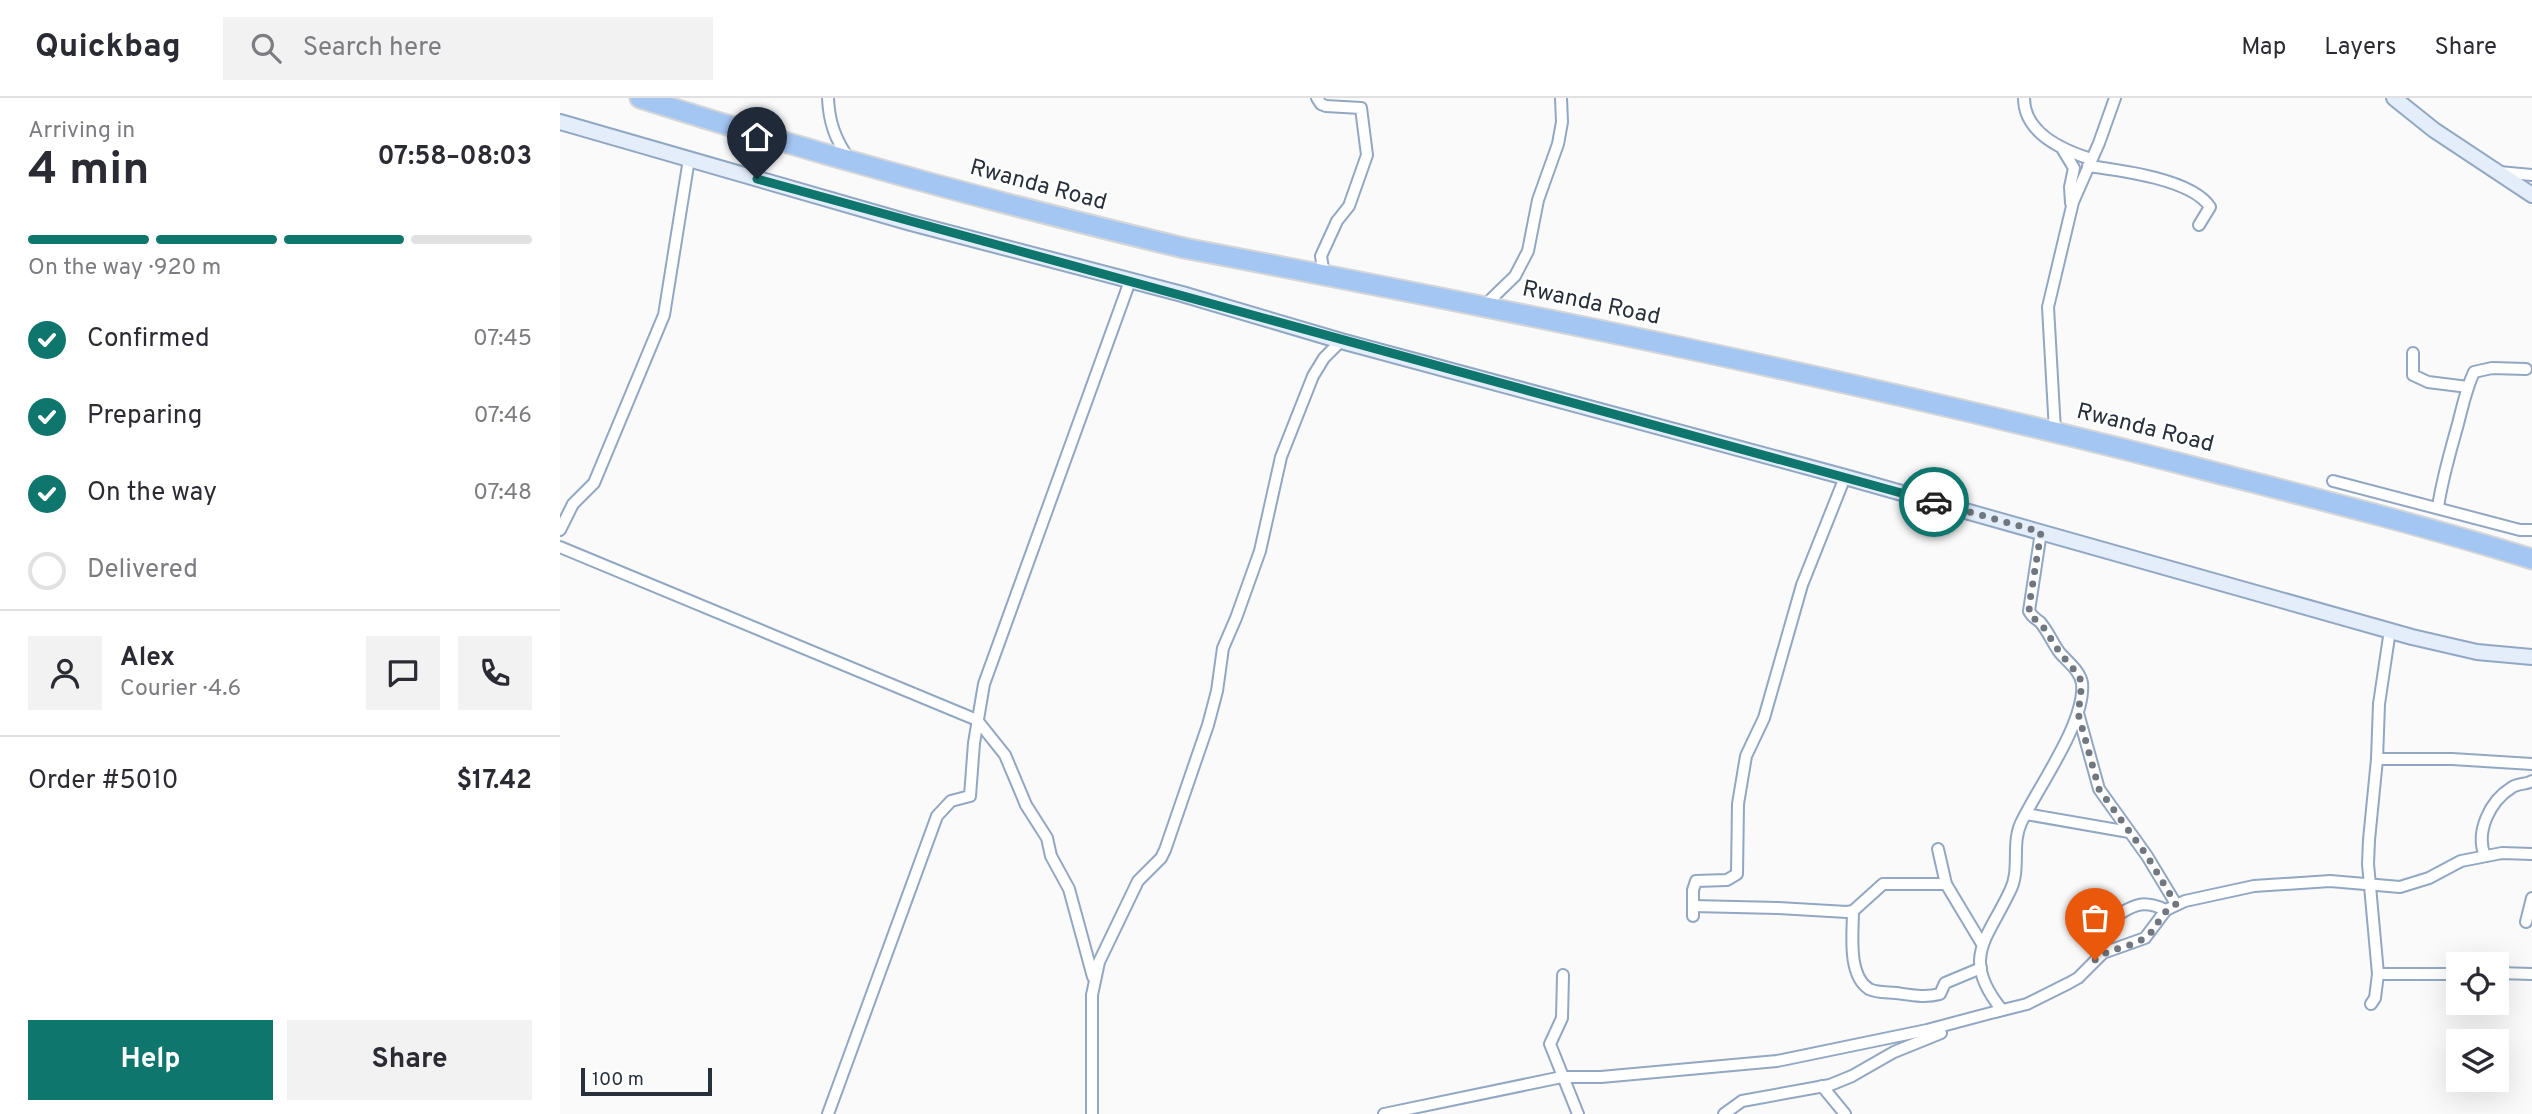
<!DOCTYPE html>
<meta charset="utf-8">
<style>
:root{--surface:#fff;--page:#f2f2f3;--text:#2b2b33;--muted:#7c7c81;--line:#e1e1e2;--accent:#0f766e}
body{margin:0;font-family:Overpass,sans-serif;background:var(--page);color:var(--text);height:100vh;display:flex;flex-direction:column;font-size:26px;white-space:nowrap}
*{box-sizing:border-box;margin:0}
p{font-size:23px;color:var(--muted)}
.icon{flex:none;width:38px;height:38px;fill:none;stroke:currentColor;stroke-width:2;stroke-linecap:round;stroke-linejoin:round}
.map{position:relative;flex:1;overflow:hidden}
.sheet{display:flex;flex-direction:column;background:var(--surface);width:560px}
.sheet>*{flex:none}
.buttons{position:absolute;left:1886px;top:854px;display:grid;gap:14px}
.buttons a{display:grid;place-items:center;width:63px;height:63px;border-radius:0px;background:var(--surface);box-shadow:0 7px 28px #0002;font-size:35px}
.scale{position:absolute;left:21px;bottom:18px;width:131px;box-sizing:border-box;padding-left:7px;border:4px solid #27303b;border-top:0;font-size:19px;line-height:24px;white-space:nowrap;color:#27303b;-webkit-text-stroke:5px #fff;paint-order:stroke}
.pin{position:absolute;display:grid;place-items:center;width:60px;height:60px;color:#fff;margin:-72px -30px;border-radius:50% 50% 50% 0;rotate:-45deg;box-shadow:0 0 7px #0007}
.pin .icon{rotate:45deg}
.courier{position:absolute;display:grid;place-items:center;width:70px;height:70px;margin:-35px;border:5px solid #0f766e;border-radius:50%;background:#fff;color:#222;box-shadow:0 2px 9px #0007}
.head em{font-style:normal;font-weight:700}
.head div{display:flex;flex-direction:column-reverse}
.head{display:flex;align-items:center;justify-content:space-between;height:119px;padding:0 28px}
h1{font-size:46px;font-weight:700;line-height:52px}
.bar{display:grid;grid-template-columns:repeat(4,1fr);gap:10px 7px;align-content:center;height:84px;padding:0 28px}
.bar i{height:9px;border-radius:5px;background:var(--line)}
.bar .on{background:var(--accent)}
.bar p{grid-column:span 4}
.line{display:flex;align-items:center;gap:18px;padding:0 28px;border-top:2px solid var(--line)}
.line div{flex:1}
.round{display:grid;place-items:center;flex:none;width:74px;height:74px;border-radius:0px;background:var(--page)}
ol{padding:0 28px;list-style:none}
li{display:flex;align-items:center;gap:21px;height:77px}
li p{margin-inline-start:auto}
li .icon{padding:7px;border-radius:50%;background:var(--accent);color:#fff;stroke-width:4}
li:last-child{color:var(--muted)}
li i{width:38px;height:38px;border:4px solid var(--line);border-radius:50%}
.action{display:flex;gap:14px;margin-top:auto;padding:14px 28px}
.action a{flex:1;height:80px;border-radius:0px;background:var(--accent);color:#fff;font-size:28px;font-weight:700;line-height:80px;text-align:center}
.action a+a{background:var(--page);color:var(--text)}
header{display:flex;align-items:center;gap:42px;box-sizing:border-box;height:98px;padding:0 35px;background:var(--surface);border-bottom:2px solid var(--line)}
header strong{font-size:33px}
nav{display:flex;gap:38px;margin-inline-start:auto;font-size:24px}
.search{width:490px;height:63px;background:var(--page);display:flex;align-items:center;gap:18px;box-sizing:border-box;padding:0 24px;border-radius:0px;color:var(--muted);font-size:26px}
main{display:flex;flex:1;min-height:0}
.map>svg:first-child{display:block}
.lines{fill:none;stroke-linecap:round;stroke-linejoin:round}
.street-casing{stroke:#92a7c2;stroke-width:14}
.secondary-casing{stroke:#92a7c2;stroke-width:18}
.highway-casing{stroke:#d4d6d8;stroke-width:23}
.street{stroke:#fff;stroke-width:10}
.secondary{stroke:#e4eefb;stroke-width:14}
.highway{stroke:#a4c6f2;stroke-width:19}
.done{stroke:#71777e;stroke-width:7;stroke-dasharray:0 12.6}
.route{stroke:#0f766e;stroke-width:9}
.labels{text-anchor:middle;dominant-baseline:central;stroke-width:5;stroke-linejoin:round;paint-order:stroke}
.street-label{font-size:23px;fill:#27303b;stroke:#fff}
</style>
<header>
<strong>Quickbag</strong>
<div class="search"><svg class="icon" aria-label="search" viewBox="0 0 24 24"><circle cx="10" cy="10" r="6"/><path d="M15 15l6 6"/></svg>Search here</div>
<nav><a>Map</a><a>Layers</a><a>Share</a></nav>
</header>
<main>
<section class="sheet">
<div class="head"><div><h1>4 min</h1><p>Arriving in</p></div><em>07:58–08:03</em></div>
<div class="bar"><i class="on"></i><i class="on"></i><i class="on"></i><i></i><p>On the way · 920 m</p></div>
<ol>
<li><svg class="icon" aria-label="check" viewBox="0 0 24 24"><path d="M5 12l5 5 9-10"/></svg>Confirmed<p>07:45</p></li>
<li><svg class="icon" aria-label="check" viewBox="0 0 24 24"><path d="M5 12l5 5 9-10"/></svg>Preparing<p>07:46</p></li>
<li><svg class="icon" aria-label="check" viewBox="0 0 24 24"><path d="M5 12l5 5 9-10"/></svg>On the way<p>07:48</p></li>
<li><i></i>Delivered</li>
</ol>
<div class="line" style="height:126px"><a class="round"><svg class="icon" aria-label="person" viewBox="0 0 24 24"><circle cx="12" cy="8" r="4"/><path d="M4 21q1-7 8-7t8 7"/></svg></a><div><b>Alex</b><p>Courier · 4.6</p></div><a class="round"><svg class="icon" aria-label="chat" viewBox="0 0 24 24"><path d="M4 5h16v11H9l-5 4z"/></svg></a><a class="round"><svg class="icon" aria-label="phone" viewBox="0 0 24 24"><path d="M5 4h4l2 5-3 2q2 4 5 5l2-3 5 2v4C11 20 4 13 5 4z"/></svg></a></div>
<div class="line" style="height:91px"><div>Order #5010</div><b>$17.42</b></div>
<div class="action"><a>Help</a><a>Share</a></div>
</section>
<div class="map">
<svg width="1972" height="1016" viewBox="0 0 1972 1016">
<rect width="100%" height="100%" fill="#fafafa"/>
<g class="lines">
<g class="street-casing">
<g id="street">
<path d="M268,0c1,24 7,41 21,61"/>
<path d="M757,0l4,6 5,2 35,2 6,47 -18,51 -12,15 -16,35 3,19"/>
<path d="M1464,0c0,35 38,52 67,61"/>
<path d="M1503,52l11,18 -4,19 1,16"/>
<path d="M1528,68c31,4 104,13 122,41l-11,18"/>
<path d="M1939,74l33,3"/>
<path d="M923,209l32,-31 13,-25 10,-51 20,-56 4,-22 -1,-24"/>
<path d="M1853,255v22l15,7 40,5"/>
<path d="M1495,333l-7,-124 25,-105 26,-59 16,-45"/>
<path d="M1773,383l187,49h12"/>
<path d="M1878,409c4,-27 11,-51 18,-76 6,-21 9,-40 18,-59l18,-4 34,1"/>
<path d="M0,432l13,-26 21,-21 70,-168 25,-156"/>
<path d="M0,449l417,173 28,35 21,50 21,33 4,18 18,33 24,88"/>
<path d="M1518,615l21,76 48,67 29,48"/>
<path d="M1817,661h75l80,5"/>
<path d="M1466,716l103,18"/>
<path d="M1378,751l8,35 36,60"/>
<path d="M1925,758c-10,-24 5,-55 26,-68 6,-5 14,-3 21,-7"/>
<path d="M1133,808l85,2 69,4 6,-1 30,-27h63"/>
<path d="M1293,813c0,21 -6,64 16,78 8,4 19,3 27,4 15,2 29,5 44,1l5,-11 36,-15"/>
<path d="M1133,818v-26l3,-9 31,-1 10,-6 1,-70 8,-48 18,-38 38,-133 43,-108"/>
<path d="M1545,823c25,-10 30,-25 61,-11"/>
<path d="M1966,824l6,-24"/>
<path d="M1937,875l35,1"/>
<path d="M1818,876h81"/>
<path d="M1003,877l-1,43 -12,26 28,70"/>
<path d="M1811,906l4,-6 3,-24 -10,-110 1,-24 8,-81 2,-55 11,-74"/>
<path d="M1435,914l32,-8 42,-21 9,-5 25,-25 42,-15 21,-28 19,-9 69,-15 76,-5 70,6 29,-9 32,-17 41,-8 30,1"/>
<path d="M1262,988l23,28"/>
<path d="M268,1016l109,-298 14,-15 19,-5 4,-53 10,-59 146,-403"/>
<path d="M532,1016v-119l7,-33 39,-81 23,-23 4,-8 43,-125 9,-34 6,-43 13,-30 24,-67 21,-94 32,-81 11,-18 17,-17"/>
<path d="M824,1016l178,-37h39l176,-16 150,-31 75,-20c-42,-52 -15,-70 8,-119 11,-21 1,-47 11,-68 17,-36 65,-101 61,-140 -2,-12 -14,-21 -22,-30 -7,-9 -12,-22 -20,-31 -5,-4 -8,-5 -11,-11l12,-79"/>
<path d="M1164,1016l18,-13 88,-16 22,-9 42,-24 47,-19"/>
</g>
</g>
<g class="secondary-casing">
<g id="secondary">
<path d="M1834,0l40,32 98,65"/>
<path d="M0,24l351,101 271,71 159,47 504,136 567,160 65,15 55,5"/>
</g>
</g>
<g class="highway-casing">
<path id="highway" d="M80,0c179,57 361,106 544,150 346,66 692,136 1033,225 105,27 211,54 315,86"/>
</g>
<use href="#street" class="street"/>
<use href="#secondary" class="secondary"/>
<use href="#highway" class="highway"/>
</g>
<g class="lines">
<path class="done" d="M1374,404l107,30 -12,75 1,8 12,10 18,28 20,24 1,17 -3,19 21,76 48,67 29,48c-18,10 -17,23 -30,33 -15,11 -36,10 -51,23"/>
<path class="route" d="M197,81l1177,323"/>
</g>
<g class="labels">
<g class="street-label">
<text transform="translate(478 88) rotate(15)">Rwanda Road</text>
<text transform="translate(1031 206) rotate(12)">Rwanda Road</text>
<text transform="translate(1585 331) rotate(14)">Rwanda Road</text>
</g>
</g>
</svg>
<div class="buttons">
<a><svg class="icon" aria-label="locate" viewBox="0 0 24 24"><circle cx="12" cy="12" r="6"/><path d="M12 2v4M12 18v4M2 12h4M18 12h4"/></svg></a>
<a><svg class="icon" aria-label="layers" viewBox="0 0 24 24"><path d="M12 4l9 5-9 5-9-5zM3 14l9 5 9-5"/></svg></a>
</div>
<div class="scale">100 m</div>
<div class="pin" style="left:1535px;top:862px;background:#ea580c"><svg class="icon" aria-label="bag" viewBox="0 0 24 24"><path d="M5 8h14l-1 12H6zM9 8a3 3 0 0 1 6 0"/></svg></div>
<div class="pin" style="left:197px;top:81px;background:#1f2937"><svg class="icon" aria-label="home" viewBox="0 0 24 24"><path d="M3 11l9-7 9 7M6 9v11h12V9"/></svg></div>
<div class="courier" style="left:1374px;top:404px"><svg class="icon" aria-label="car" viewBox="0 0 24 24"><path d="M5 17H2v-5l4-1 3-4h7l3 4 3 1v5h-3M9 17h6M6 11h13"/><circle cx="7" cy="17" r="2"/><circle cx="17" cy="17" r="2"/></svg></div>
</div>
</main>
